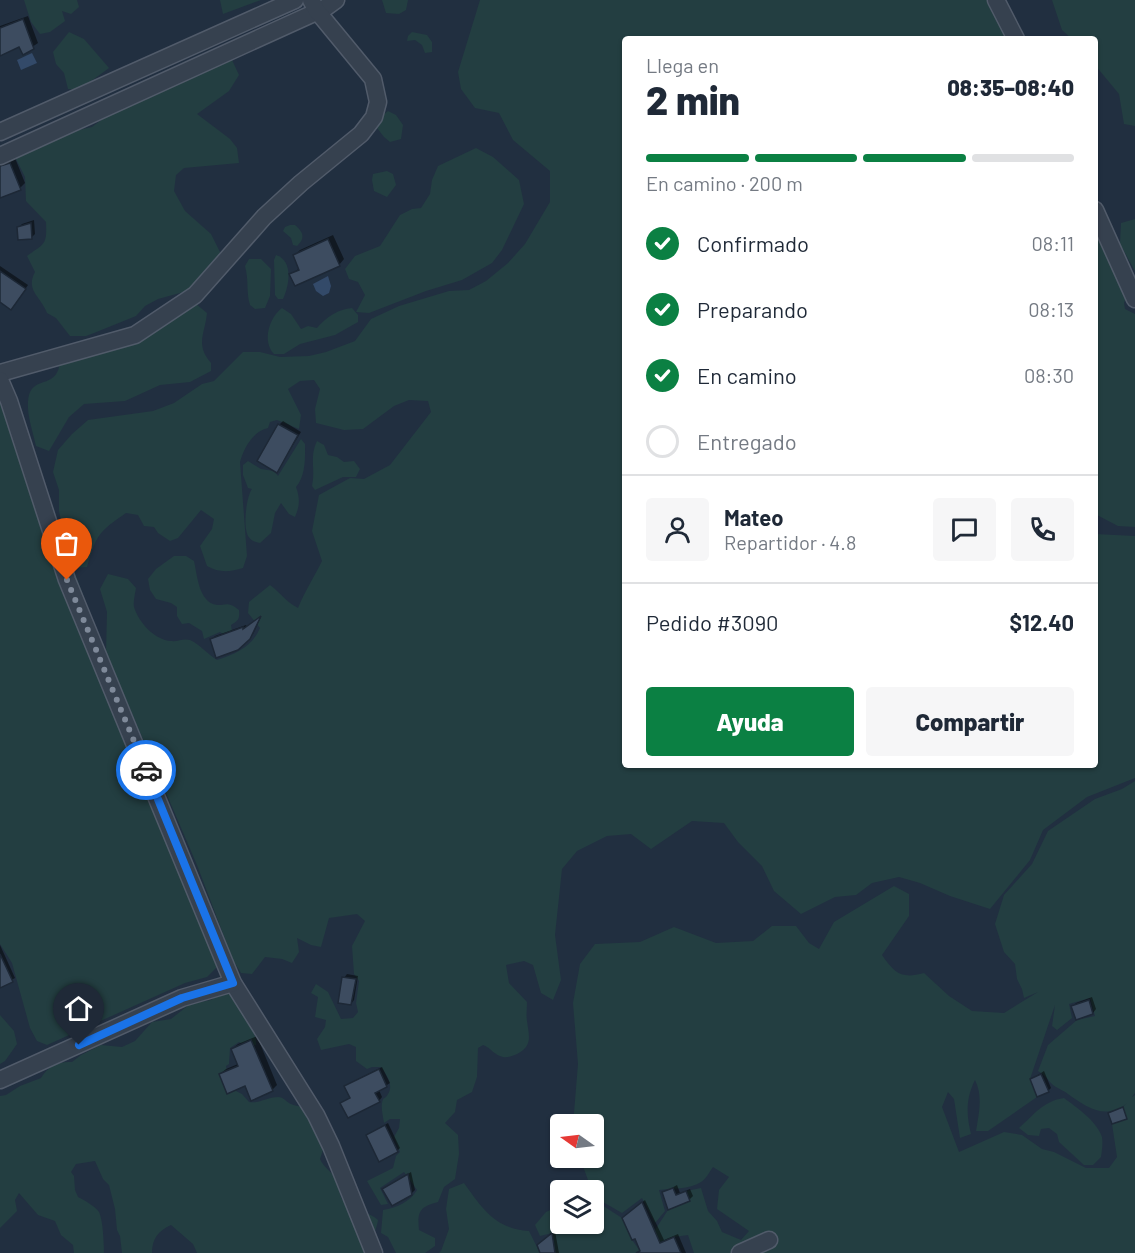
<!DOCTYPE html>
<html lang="es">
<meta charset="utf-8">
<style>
:root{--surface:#fff;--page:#f6f6f7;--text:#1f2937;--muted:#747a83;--line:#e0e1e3;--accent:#0b8043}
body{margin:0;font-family:Barlow,sans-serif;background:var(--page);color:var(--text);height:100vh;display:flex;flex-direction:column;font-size:22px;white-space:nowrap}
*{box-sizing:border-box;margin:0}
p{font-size:20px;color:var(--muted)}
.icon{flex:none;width:33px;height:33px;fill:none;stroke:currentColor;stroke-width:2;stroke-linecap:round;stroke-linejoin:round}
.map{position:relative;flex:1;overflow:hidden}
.sheet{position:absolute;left:622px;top:36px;width:476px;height:732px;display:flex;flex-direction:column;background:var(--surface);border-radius:6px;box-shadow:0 2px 4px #0004}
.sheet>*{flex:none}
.needle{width:39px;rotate:284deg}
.tools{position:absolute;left:550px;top:1114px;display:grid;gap:12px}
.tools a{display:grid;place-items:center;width:54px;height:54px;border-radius:6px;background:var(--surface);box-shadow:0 2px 4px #0004;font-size:30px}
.pin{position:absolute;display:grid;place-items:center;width:51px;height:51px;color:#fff;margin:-62px -26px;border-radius:50% 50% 50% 0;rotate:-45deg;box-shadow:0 0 6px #0007}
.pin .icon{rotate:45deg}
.courier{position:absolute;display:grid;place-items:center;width:60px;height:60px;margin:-30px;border:4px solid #1a73e8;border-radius:50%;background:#fff;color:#222;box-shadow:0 2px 8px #0007}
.overview em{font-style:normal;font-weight:800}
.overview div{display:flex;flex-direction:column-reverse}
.overview{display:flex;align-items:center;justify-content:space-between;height:102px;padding:0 24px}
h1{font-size:39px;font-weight:800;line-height:45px}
.bar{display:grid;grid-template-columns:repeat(4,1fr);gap:9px 6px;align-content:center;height:72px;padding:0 24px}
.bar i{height:8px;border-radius:4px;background:var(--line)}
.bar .current{background:var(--accent)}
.bar p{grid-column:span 4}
.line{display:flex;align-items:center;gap:15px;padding:0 24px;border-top:2px solid var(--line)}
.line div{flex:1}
.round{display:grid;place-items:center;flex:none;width:63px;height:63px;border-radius:6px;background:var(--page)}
ol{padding:0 24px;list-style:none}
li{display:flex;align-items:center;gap:18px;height:66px}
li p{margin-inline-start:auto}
li .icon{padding:6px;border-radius:50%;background:var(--accent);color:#fff;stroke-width:4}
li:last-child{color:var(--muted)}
li i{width:33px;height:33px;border:3px solid var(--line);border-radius:50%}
.primary-button{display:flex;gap:12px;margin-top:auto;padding:12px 24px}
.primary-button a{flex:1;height:69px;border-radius:6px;background:var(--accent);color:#fff;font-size:24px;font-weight:800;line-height:69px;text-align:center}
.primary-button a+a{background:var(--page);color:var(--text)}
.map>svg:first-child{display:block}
.green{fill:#233e41;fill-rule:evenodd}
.water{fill:#334a69}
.shadow{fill:#0007}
.building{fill:#3d4c60;stroke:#1d2836;stroke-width:1.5}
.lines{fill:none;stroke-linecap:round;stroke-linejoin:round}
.street-casing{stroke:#515b6a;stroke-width:19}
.street{stroke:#36414f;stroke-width:16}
.done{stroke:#7f8a9a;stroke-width:6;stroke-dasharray:0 10.8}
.route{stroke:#1a73e8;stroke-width:8}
</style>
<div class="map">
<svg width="1135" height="1253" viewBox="0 0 1135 1253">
<rect width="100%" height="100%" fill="#212f40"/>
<g class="green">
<path d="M24,0h53l2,7 -8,7 -9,-3 3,10 -15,11 -10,2 -9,-12z"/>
<path d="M220,0h41l-38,14z"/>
<path d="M382,0h26l-2,10 -7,4 -13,-1z"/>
<path d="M480,0h512l18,39h-384v726h469v-231l40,2v242l-48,19 -44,33 -13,30 -40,49 -40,-13 -30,-13 -21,-6 -27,6 -16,12 -21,2 -34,17 -27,-23 -12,-25 -24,-24 -14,-19 -32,-2 -41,28 -20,-15 -24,2 -30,15 -15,18 -7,66 6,45 -8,20 -12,-7 -8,-28 -9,-4 -18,4 3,18 18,19c0,6 -1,13 0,19 2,15 6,25 -10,33 -5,2 -9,4 -14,3 -9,-2 -12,-9 -20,-12l-5,3 -1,29 -5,15 -15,8 -2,12 -10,11 13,12 1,19 -4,25 -11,8 -6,15c-18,5 -21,9 -19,28l16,8v8l-10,7h-29l-8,-16 -7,-4 2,-23c13,-2 27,-8 34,-20l-13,-18 -24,16 8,16 -7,1 -14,-24 26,-13 3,-12 4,-4 -6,-15 5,-9 1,-9h-10l-6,4c-1,-7 -3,-14 -2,-20 2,-8 2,-2 6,-9 6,-9 -2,-20 -7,-27h-9l-5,2 -11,-8v-14l-7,-3 -28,6 -4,-11 8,-12 1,-7 -11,-3 3,-20 -7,-4 5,-9 12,8 13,27 12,-1 5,-6 -2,-9 3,-22 -5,-7 -2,-28 13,-25 -8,-7 -28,4 -8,29 -10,-2 -14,-7 2,14 -7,11 -10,-4 -17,-2 -13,17 -11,-1 -8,-13 -36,-95 -91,-212 1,-41 -7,-23 8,-15 20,5 8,9c-1,6 -3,14 -2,19 5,16 21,33 37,34 7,1 12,-3 19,-1 11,5 17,14 27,20 19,-6 35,-13 43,-32l-12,-15 1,-11 21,-17c11,8 16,17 28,23 7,-17 16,-31 24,-47l-10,-30 7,-36 31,-17 14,1 26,-14 41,-53 -3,-11 -19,-1 -15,6 -31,23 -19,1 -28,-7 -1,-14 5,-20 -6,-9 -14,1 -12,8 13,26 -2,14 -22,-9 -7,2 -2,6c-16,4 -24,20 -28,34l7,94 -4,12c-13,4 -24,5 -36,-2l-7,-20 12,-17 2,-10 -13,-9 -23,28 -8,3 -12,-8 -4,-6 -10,-1 -6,-11 -12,-2c-28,19 -30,23 -39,54l-14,1 132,352 13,46 -11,11 -22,6 -138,62 -10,-4 -7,-13 -18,-65 -12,-19v-571l67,177 -8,-39v-21l-6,-18 5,-22 14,-16 16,-14 65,-9 21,-8 28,-19 12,-3 29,-29h17l20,5 29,-1 17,-4 29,-11 16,-22 28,-13 50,-15 20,-1 17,-9 22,-18 17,-19 25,-42v-31l-37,-31 -14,-27 -24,-5 -14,-19 -3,-17z"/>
<path d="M1052,0h83v126l-11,-2 -5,-30 -24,-29v-26h-23l-10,-9z"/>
<path d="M69,32l15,7 25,29 -30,22 -11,-1 -4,-16 -8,-9 -3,-12z"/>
<path d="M412,32l15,3 5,7v10l-7,1 -3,-8 -7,-5 -8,1 1,-5z"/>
<path d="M223,55l9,5 7,15 -10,16 -32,23 33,25 7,9 2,15 -55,5 -8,7 -2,16 11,20 26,23 12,24 -32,32 -33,9 -13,7 -9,10 -42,17 -8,3h-16l-14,-18 -9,-5c-6,-17 -22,-22 -12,-41l-8,-16c18,-13 20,-11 19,-34l-20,-21 -1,-24 -10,-20 28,-19 49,-11 26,-20z"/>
<path d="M388,111l8,4 7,10 -2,14 -11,3 -6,-5 -7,-9 1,-9z"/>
<path d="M476,148l17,9 26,23 5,24 -22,46 -10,13 -30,17 -36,11 -57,22 -13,-1 9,-17 -7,-13 -9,-3 -4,-10 10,-13 25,-10 20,-31 12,-6 9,-1 9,-14 2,-14 6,-14z"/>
<path d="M387,171l6,3 3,11 -9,12 -13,-6 -2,-11 1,-6z"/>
<path d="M1135,219v52l-15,-27 1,-21z"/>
<path d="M290,225h5c8,7 11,13 2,21l-4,-1 -2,-7 -8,-7 2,-4z"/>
<path d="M1095,225l31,72 -2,6 1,6 10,5v213l-17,-1 -23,-12z"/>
<path d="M276,255c18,6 13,31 7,44h-5l-3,-4 -1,-35z"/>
<path d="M249,259h12l10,10 -1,27 -5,12 -10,1 -5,-4c-4,-13 -1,-25 -5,-39z"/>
<path d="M184,300l12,4 11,9c-2,21 -12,31 4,50v8l-21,11 -30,3 -35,16 -41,3 -15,13 -20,34 -13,-5c-3,-15 -11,-35 -7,-51 6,-20 30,-5 31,-36l55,-18z"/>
<path d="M282,308l9,6 10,15 7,-3 9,2c9,-11 22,-19 35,-20l6,7v7l-23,13 -35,9 -16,10h-10c-12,-13 -5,-36 8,-46z"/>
<path d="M301,439l4,5c0,14 1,31 -9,43 4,11 4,19 -1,30l-6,-3 -8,-11 -6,10 -4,20 -11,10c-5,-1 -9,-2 -12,-7 -5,-9 -2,-39 4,-47l-4,-1 -5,-13v-10l5,-4 13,8 13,2 4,5z"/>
<path d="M317,441l7,4 4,10 9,2 7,5 10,-1 6,8 -4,8h-13l-28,13 -3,-4c4,-17 -3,-28 5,-45z"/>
<path d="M174,556h12l8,5c3,12 4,37 19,43 11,4 12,-5 26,6 1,9 -1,11 -8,15l1,7 -7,4 -5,-4 -16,7 -2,-8 -13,-8 -7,1 -5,-8v-9l-6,-4 -15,-4 -6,-9 -2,-11 8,-10z"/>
<path d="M1135,781v312l-3,4 3,-2v158h-441l-6,-18 -14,2 -22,9 -5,-12 8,-4 13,-20 22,-9 -4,-10 15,-3 7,23 9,10 5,11 19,8 8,-9 -32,-22 2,-19 10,-13 -16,-10c-3,4 -7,12 -12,15 -12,8 -29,6 -42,8l6,21 -10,12 -13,-25 -20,15 -26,-15 -2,-7h-2l-12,-33h14v-33h-21l5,-61 -5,-61 7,-39 15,-20 45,-2 34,-15 42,16 37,-2 19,-15h24l13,17 10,6 15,-27 60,-36 15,8v22l-27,39c13,19 20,24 42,18l25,23 23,15 32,2 34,-21 -14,6 -2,-9 -5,-10 -2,-15 -11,-12 -9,-28 9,-29 28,-31 16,-33 47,-32 27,-10zM1090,998l5,18 -18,4 -29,25 -10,26c7,4 9,8 14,13 4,4 11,6 16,10 18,13 38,27 59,9l-4,4 4,12 -15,5 5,33 -8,11h-23l-32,-16 -12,-3 -20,-14 -18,-3 -45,20 -17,-45 6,-15 6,7 6,39 11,-4c-5,-20 -5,-36 4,-54 8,16 4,33 1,51h12l49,-34 -7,-18 25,-74 -3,21 5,4 15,-12 -3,-14z"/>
<path d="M223,991c15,6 19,17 25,30 3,9 9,13 8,24l-7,2 -10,-5 -9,6 -1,16 -3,2 4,22 12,6 7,8c9,2 19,-5 29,-5 6,0 8,5 13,7 4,2 9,2 14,4l8,14 3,13 4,6 3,9 -3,9c4,10 15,14 18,24 2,9 1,16 9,21 9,6 24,9 31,16 -1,9 -8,23 -11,33h-170l-4,-9 -22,-19c-13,6 -19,14 -19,28h-30l-2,-17 -3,-6 -2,-21 -6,-24 -6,-6 -8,-18 -19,3 -5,8 3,4 1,14 3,7c6,3 17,9 21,15 4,8 5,32 5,41h-30l-1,-8 -12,-10 -6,-14 -17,-6 -19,-22 -4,7 2,11 -17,17v-132l6,-1 14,-9 21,-8c7,-12 17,-17 31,-16l9,-7 20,-10 21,2 13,-6 17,-19 19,-3 19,-15 21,-4z"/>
<path d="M0,1015l14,16 3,13 -12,17 -5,3z"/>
<path d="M1064,1098c13,10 32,22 38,39 1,6 0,14 -1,20l-8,8h-9l-25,-23 -2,-8 -8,-6 -8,1 -2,7 -11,-1 -9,-7c15,-13 24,-27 45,-30z"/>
<path d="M464,1183c18,25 31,46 65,48l11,22h-101l2,-2 8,-22 -3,-20 3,-20z"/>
<path d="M594,1200l28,18 10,22 8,11 -1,2h-84l-3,-20 -12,3 -5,-11 11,-13 15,-7v19h33z"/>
</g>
<g class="water">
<path d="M32,53l5,10 -16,7 -4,-10z"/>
<path d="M328,276l3,10 -2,7 -6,3 -7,-5 -3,-7z"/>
</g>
<g class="shadow">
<path d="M28,16l10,27 -15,10 -3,-9 -20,10v-28z"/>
<path d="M15,158l10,25 -5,5 -20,8v-34z"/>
<path d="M34,220l1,14 -4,4 -12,-11 3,-3z"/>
<path d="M333,235l11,24 -5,6 -48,9 9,-6 -5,-13 5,-5z"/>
<path d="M0,266l28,19 -14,20 -14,-5z"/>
<path d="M283,421l18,11 -24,39 2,-46z"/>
<path d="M261,617l-8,17 -16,15 -26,-9 4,-4 31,-11 1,2z"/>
<path d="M0,945l15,33 -15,8z"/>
<path d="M347,974l11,2 -4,24 -3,4 -7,-26z"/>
<path d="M1092,997l4,12 -3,4 -16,5 -4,-12 3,-3z"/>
<path d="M257,1036l20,49 -5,5 -26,-6 -26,-10 6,-5 12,-5 -6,-15 6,-5z"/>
<path d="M382,1067l8,16 -11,7 3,7 -3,4 -37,2 9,-6 -1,-14z"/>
<path d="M1044,1071l7,17 -3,3 -16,-12z"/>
<path d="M388,1123l12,25 -3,3 -30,-16z"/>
<path d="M411,1172l4,18 -4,4 -23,-8z"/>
<path d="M677,1185l3,8 10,-4 3,7 -4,4 -26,-7z"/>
<path d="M645,1200l19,40 14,-6 8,19h-43l-16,-38z"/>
<path d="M555,1231l4,22h-18l1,-11z"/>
</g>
<g class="building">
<path d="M23,19l11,30 -11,6 -4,-8 -19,9v-28z"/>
<path d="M10,163l11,27 -21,8v-32z"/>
<path d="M31,223l1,16 -14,1 -1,-13z"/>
<path d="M328,239l12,27 -45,20 -6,-12 10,-4 -6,-15z"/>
<path d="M0,271l26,18 -15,21 -11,-8z"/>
<path d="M278,424l20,11 -21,38 -20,-12z"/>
<path d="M261,616l-11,23 -12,11 -22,8 -6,-19 33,-12v2z"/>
<path d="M0,954l13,28 -13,6z"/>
<path d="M342,977l14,2 -5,26 -13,-2z"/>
<path d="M1089,1000l4,14 -17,6 -5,-14z"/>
<path d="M251,1040l22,51 -22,10 -6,-15 -18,8 -8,-20 19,-8 -7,-17z"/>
<path d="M379,1069l8,18 -12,6 5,9 -32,16 -8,-15 10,-5 -6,-12z"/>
<path d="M1041,1074l8,18 -12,5 -7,-18z"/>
<path d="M1123,1107l4,12 -15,5 -4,-11z"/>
<path d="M385,1125l13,27 -19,10 -13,-27z"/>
<path d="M408,1174l4,21 -20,11 -10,-17z"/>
<path d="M673,1188l3,7 10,-4 4,10 -22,9 -6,-18z"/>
<path d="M642,1202l18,41 14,-6 7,16h-45l4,-2 -5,-12 -3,1 -10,-22z"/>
<path d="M552,1233l3,20h-15l-3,-8z"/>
</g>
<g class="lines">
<g class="street-casing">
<g id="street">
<path d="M996,0l20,39"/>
<path d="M0,132l295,-132"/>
<path d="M0,156l325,-148 11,-8"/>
<path d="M1095,210l40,89"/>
<path d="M0,373l135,-38 60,-40 69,-78 37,-34 60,-49 13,-17 4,-15 -5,-23 -56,-68 -6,-11"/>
<path d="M0,380l9,21 58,179 166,403 83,132 15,31 43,107"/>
<path d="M0,1080l182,-82 51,-15"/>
<path d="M740,1253l29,-13"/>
</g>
</g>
<use href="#street" class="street"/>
</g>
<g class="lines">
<path class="done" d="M67,580l79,190"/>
<path class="route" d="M79,1045l103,-47 51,-15 -87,-213"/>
</g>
</svg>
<div class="tools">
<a><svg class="needle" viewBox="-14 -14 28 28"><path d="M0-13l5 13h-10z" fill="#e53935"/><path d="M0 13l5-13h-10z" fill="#747a83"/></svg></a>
<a><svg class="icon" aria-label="layers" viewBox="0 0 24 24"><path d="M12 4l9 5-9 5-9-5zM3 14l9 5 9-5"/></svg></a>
</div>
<div class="pin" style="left:67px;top:580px;background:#ea580c"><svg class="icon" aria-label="bag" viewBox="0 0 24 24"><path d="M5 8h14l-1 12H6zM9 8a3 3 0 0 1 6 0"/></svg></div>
<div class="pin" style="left:79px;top:1045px;background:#1f2937"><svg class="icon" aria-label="home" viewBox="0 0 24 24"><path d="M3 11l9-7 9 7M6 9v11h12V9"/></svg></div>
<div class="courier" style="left:146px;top:770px"><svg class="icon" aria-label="car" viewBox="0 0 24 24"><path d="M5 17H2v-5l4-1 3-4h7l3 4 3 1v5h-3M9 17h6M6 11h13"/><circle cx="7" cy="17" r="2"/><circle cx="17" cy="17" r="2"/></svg></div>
<section class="sheet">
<div class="overview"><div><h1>2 min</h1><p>Llega en</p></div><em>08:35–08:40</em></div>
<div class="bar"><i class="current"></i><i class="current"></i><i class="current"></i><i></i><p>En camino · 200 m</p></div>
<ol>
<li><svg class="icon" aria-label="check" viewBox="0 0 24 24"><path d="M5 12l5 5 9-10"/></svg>Confirmado<p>08:11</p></li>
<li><svg class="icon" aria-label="check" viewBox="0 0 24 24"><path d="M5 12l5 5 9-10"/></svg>Preparando<p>08:13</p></li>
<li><svg class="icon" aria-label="check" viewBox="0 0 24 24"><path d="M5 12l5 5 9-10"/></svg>En camino<p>08:30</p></li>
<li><i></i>Entregado</li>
</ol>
<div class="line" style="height:108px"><a class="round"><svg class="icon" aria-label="person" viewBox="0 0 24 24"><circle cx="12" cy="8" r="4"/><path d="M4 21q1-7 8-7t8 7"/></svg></a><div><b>Mateo</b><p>Repartidor · 4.8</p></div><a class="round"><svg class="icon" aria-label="chat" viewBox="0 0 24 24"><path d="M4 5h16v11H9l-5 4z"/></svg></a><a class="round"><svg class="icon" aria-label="phone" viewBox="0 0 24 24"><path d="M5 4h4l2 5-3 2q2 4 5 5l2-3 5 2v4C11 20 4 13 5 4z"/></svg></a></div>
<div class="line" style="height:78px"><div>Pedido #3090</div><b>$12.40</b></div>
<div class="primary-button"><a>Ayuda</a><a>Compartir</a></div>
</section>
</div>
